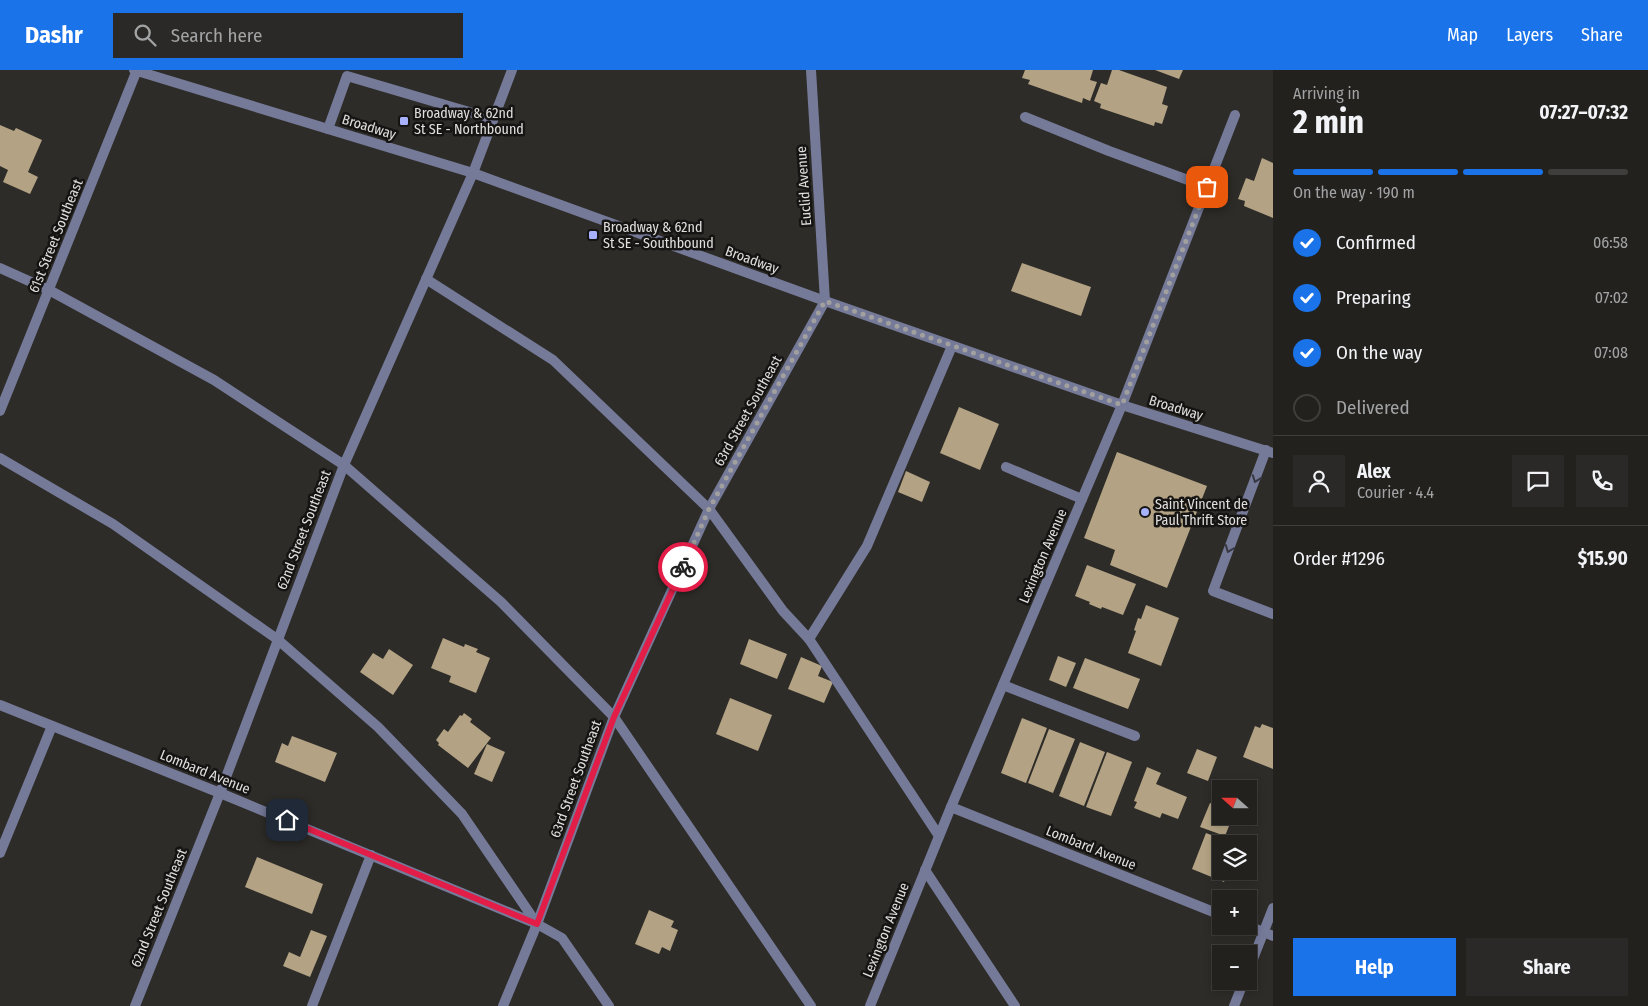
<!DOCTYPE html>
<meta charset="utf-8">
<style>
:root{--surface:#22211e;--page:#2a2927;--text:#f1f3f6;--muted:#a2a3a4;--line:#3f3e3c;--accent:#1a73e8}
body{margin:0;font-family:"Fira Sans Condensed",sans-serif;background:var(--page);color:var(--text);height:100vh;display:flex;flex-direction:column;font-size:19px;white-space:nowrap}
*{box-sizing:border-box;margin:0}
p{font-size:16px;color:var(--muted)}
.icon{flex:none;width:28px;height:28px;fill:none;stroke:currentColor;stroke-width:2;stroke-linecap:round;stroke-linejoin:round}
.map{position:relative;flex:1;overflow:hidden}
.drawer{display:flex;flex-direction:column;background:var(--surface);width:375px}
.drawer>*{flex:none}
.needle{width:32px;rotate:291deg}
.controls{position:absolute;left:1212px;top:710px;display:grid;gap:10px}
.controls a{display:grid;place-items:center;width:45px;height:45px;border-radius:0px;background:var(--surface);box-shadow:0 2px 8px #0003,0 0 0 1px var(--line);font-size:25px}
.pin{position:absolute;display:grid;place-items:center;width:42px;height:42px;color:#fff;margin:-21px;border-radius:10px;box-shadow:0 2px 8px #0006}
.courier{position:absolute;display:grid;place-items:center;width:50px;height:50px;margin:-25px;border:4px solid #e11d48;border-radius:50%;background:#fff;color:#222;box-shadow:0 1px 6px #0007}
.headline em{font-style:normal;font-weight:700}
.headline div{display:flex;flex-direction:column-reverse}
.headline{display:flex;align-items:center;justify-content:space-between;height:85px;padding:0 20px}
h1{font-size:32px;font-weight:700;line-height:38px}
.bar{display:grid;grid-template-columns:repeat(4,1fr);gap:8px 5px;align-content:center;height:60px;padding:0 20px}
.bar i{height:6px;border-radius:4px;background:var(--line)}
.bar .current{background:var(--accent)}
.bar p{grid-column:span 4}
.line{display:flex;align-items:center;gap:12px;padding:0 20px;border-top:1px solid var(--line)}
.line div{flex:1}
.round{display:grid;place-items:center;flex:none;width:52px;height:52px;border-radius:0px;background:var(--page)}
ol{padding:0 20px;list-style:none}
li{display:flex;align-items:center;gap:15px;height:55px}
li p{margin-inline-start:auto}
li .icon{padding:5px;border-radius:50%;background:var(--accent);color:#fff;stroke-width:4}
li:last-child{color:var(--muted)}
li i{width:28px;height:28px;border:2px solid var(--line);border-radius:50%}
.button{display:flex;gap:10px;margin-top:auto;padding:10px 20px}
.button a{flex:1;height:58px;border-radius:0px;background:var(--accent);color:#fff;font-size:20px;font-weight:700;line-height:58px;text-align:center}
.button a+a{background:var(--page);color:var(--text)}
header{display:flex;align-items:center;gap:30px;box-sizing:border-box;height:70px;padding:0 25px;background:var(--accent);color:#fff}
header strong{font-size:24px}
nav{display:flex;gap:28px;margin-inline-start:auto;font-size:18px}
.search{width:350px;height:45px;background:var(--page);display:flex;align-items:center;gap:12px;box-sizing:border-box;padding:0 18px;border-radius:0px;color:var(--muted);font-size:19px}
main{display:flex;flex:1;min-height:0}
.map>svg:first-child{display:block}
.building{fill:#b3a384}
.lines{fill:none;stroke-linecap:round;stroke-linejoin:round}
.service{stroke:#757a99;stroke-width:10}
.minor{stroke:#757a99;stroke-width:10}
.tertiary{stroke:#757a99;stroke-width:10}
.oneway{stroke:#373842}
.done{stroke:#a2a09e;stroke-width:5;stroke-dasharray:0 9}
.route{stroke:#e11d48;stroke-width:6}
.poi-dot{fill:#a7b1fc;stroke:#151413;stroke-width:2}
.labels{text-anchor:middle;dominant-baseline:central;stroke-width:5;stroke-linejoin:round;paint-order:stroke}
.poi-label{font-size:14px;fill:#e1dfdd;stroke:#151413;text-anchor:start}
.street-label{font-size:14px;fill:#e1dfdd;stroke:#151413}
</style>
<header>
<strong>Dashr</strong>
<div class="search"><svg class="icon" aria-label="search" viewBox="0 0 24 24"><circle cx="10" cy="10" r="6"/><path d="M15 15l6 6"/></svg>Search here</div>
<nav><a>Map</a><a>Layers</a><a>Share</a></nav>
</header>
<main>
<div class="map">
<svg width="1273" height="936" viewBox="0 0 1273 936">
<rect width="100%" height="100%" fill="#2e2c28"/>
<g class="building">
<path d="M1025,0h68l-3,10 7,2 -7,19 -7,-3 -1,5 -54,-19 2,-4 -8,-2z"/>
<path d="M1112,0h7l48,17 -5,17 6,2 -6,18 -7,-2 -1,4 -54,-18 1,-4 -7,-3 7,-18 6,2z"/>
<path d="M1155,0h28l-4,9z"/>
<path d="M0,55l14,6 2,-3 26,12 -14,32 10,5 -8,17 -27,-12 5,-12 -8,-4z"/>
<path d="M1262,88l11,5v55l-29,-12 1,-5 -7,-2 8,-21 8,3z"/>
<path d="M1022,193l69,24 -10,29 -70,-25z"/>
<path d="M959,337l40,17 -19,46 -40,-17z"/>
<path d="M1117,382l90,34 -40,102 -57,-23 5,-15 -31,-12z"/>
<path d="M906,401l24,11 -8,20 -24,-10z"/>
<path d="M1087,495l49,19 -13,31 -21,-8 -1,2 -12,-5 1,-2 -15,-6z"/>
<path d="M1146,535l33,13 -18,48 -33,-13 8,-22 -2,-1 4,-12 3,1z"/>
<path d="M443,568l21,9 1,-3 13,5 -2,3 14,6 -14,35 -27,-11 2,-6 -20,-8z"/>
<path d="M749,569l38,15 -10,25 -37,-15z"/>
<path d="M389,579l24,16 -20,30 -33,-23 13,-19 10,6z"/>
<path d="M1058,586l18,7 -10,24 -17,-7z"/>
<path d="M801,587l21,9 -4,10 15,6 -9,21 -36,-14z"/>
<path d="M1085,588l55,21 -12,30 -55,-21z"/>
<path d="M730,628l42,17 -14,36 -42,-17z"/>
<path d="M464,643l8,6 -2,3 21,16 -23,30 -30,-23 1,-2 -3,-3 8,-11 4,3 12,-17 2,1z"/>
<path d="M1022,648l25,10 -21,55 -25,-10z"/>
<path d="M1262,654l11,4v41l-30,-12 12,-31 5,2z"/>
<path d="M1049,659l26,10 -22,54 -25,-10z"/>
<path d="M292,666l45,17 -12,29 -50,-20 7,-19 6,3z"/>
<path d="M1080,672l25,10 -21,54 -25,-10z"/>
<path d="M487,674l18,8 -13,30 -18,-8z"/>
<path d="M1197,679l20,8 -9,24 -21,-8z"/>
<path d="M1107,682l25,10 -21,54 -25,-9z"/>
<path d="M1147,697l14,6 -5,11 31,13 -9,22 -16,-6 -2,5 -26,-10 3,-6 -3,-1z"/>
<path d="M1210,733l11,5v8h12l-8,20 -25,-9z"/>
<path d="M1206,763l18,7 -3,4v27h14l-2,5 -6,-2 -3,8 -32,-13z"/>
<path d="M257,787l66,27 -11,30 -67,-27z"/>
<path d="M649,840l25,11 -3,6 7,3 -8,21 -8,-4 -3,7 -24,-10z"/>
<path d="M311,860l16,6 -17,41 -27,-11 6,-14 11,5z"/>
</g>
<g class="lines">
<g class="service">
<path d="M1025,47l84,34 98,36"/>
<path d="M328,59l19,-53 146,43"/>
<path d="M426,209l127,81 156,149 74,102 26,28 130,197"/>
<path d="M1266,380l-53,141 60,23"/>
<path d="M0,388l113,66 164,115 101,88 84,87 75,110 25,14 47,68"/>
<path d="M1006,397l76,32"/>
<path d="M809,569l58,-93 85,-200"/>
<path d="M1003,615l132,51"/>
<path d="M0,783l52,-127"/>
<path d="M925,800l90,136"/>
<path d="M312,936l59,-151"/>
</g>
<g class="minor">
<path d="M0,341l137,-341"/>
<path d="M0,635l220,88 317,131"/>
<path d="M951,737l270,108"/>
<path d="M1249,856l24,10"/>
<path d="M1249,899l24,-61"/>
<path d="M135,936l85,-213 124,-328 129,-292 39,-103"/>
<path d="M503,936l34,-82 77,-207 95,-208 116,-208 -14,-231"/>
<path d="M870,936l81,-199 171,-402 113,-290"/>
<path d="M1234,936l10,-25"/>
</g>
<g class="tertiary">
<path d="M134,0l339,103 352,128 297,104 151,48"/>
<path d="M0,198l49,22 165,90 130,85 157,137 113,115 197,289"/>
</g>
</g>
<defs><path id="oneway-chevron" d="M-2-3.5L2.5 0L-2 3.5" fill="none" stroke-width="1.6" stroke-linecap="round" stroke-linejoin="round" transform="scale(1.25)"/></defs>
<g class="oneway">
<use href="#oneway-chevron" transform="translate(1256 409) rotate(110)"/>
<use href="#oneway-chevron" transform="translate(1229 479) rotate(111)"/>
</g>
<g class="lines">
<path class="done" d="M683,497l26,-58 116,-208 297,104 85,-218"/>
<path class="route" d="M287,750l250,104 77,-207 69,-150"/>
</g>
<g class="poi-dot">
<rect x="399" y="46" width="10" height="10" rx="2.5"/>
<rect x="588" y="160" width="10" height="10" rx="2.5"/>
<circle cx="1145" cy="442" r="5"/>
</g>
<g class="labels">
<g class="poi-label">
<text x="414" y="43">Broadway &amp; 62nd<tspan x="414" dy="16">St SE - Northbound</tspan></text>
<text x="603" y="157">Broadway &amp; 62nd<tspan x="603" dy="16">St SE - Southbound</tspan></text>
<text x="1155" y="434">Saint Vincent de<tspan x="1155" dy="16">Paul Thrift Store</tspan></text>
</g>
<g class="street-label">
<text transform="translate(369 57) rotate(17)">Broadway</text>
<text transform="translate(804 116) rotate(-94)">Euclid Avenue</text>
<text transform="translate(56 166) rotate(-68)">61st Street Southeast</text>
<text transform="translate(752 190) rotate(20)">Broadway</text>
<text transform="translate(1176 338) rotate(17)">Broadway</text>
<text transform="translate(748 341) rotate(-61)">63rd Street Southeast</text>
<text transform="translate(304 460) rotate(-69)">62nd Street Southeast</text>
<text transform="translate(1043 486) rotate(-67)">Lexington Avenue</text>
<text transform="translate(205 702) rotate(22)">Lombard Avenue</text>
<text transform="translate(576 709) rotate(-70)">63rd Street Southeast</text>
<text transform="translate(1091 778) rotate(22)">Lombard Avenue</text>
<text transform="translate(159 838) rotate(-68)">62nd Street Southeast</text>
<text transform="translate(886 860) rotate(-68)">Lexington Avenue</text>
</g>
</g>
</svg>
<div class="controls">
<a><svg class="needle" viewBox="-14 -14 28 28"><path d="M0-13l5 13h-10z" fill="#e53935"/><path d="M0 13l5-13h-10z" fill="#a2a3a4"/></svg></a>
<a><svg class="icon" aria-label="layers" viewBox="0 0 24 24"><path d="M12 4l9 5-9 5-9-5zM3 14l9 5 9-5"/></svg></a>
<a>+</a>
<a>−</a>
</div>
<div class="pin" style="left:1207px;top:117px;background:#ea580c"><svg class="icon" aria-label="bag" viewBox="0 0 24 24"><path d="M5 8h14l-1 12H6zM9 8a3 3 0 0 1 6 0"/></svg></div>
<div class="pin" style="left:287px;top:750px;background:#1f2937"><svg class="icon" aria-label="home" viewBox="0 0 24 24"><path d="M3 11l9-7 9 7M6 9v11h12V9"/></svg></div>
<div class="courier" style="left:683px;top:497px"><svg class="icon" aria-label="bike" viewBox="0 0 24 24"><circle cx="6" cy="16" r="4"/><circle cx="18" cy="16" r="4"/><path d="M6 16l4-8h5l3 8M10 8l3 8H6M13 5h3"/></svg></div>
</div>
<section class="drawer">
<div class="headline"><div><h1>2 min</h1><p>Arriving in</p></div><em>07:27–07:32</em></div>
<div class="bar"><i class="current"></i><i class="current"></i><i class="current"></i><i></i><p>On the way · 190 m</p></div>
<ol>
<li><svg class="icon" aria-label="check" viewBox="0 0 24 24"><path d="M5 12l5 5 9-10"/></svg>Confirmed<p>06:58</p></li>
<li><svg class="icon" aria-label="check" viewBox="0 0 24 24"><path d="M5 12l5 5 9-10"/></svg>Preparing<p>07:02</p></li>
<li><svg class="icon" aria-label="check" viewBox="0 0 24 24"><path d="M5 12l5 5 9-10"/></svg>On the way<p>07:08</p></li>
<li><i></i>Delivered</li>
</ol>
<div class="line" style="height:90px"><a class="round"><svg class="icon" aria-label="person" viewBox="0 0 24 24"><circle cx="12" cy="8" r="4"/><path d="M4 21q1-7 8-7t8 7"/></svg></a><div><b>Alex</b><p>Courier · 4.4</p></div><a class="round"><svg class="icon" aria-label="chat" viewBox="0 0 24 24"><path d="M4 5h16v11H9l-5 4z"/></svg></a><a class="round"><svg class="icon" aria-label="phone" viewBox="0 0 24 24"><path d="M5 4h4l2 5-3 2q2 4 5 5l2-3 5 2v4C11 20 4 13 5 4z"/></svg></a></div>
<div class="line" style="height:65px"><div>Order #1296</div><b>$15.90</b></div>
<div class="button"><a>Help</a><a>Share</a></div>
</section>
</main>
